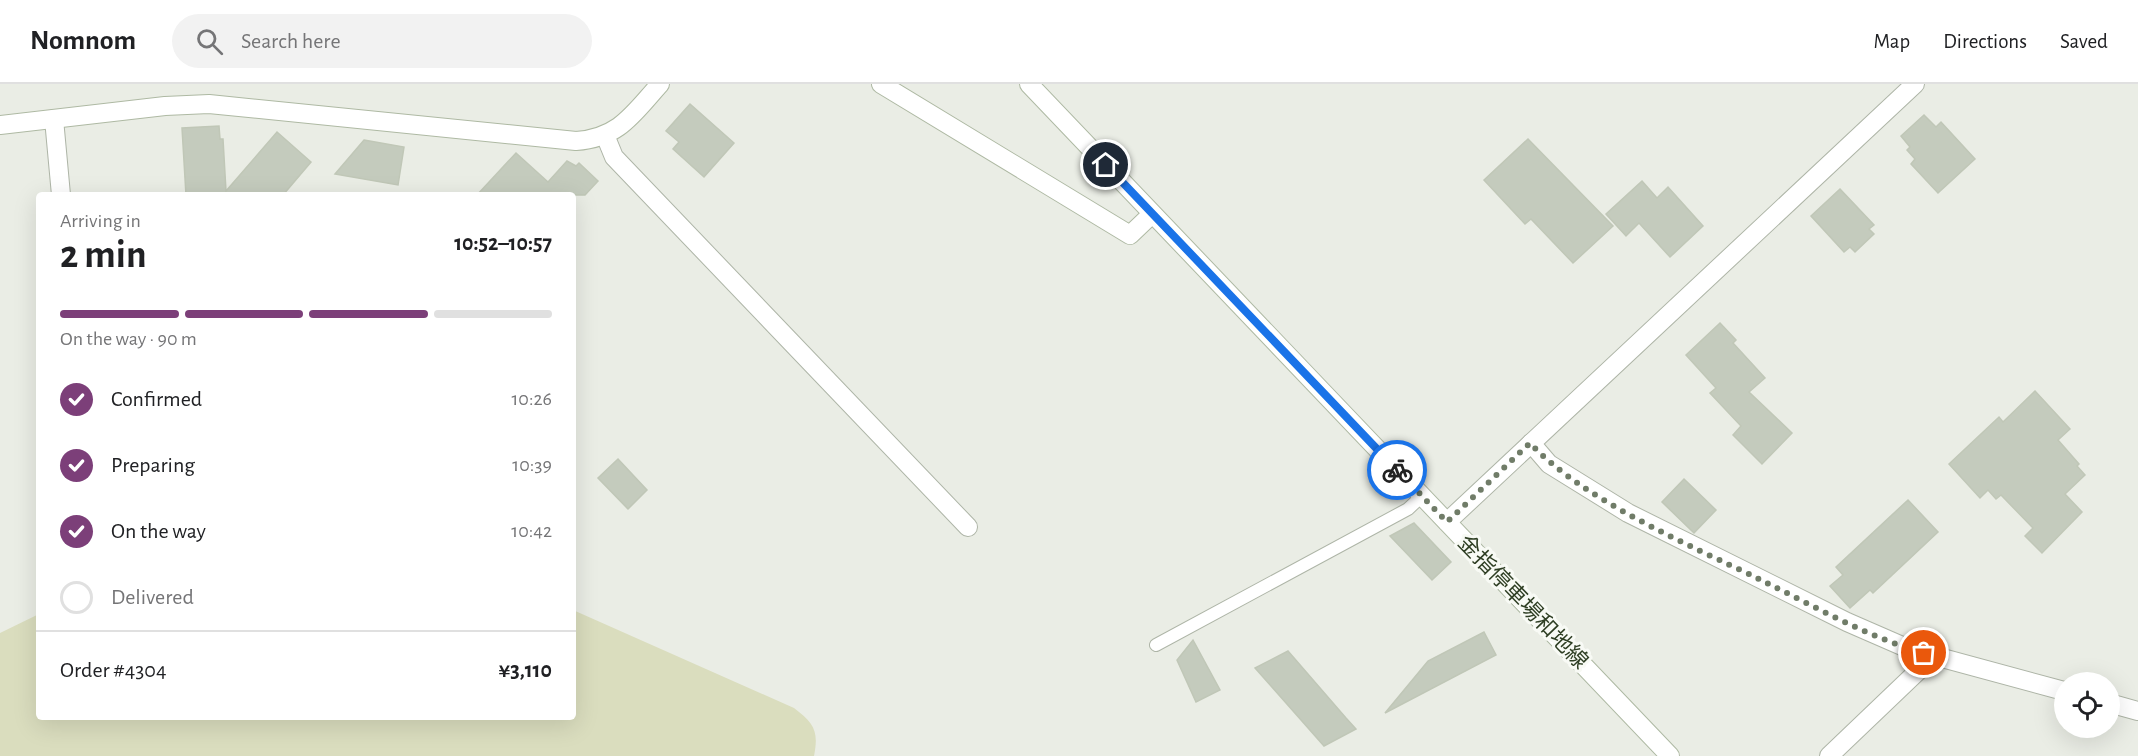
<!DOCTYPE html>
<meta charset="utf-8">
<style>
:root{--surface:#fff;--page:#f2f2f2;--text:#202124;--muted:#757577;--line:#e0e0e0;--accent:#7c3f79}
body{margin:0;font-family:"Alegreya Sans","Noto Sans JP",sans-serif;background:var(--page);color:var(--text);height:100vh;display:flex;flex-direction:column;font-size:22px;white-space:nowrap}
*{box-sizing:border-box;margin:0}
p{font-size:20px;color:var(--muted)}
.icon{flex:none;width:33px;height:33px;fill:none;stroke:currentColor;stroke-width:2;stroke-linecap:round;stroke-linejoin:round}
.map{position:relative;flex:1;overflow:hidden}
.details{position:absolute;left:36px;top:108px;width:540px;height:528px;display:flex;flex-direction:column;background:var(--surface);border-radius:6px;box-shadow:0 6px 24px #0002}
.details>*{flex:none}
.controls{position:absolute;left:2054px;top:588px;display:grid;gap:12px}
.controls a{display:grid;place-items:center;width:66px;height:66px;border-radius:50%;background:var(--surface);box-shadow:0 6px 24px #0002;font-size:30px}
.pin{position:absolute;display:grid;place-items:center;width:51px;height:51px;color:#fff;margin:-26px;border:3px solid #fff;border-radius:50%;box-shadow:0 2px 6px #0007}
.courier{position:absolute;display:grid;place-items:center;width:60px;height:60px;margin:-30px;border:4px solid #1a73e8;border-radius:50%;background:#fff;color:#222;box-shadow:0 2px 8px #0007}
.summary em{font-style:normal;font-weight:700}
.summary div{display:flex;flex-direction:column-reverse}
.summary{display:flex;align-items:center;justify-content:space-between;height:102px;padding:0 24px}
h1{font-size:39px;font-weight:700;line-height:45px}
.bar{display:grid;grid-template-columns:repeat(4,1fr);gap:9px 6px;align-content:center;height:72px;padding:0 24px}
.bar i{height:8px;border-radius:4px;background:var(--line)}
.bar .on{background:var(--accent)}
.bar p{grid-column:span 4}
.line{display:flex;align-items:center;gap:15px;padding:0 24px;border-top:2px solid var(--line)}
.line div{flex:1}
ol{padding:0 24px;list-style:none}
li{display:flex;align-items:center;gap:18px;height:66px}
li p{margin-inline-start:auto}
li .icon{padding:6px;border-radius:50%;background:var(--accent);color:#fff;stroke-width:4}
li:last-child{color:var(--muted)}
li i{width:33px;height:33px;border:3px solid var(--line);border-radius:50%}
header{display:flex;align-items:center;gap:36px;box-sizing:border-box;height:84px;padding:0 30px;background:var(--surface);border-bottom:2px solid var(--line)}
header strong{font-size:28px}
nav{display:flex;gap:33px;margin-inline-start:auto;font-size:21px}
.search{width:420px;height:54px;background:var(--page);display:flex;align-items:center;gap:15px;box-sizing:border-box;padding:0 21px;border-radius:33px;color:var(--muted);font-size:22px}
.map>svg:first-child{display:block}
.green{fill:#daddbe}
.building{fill:#c4cbbd;stroke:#c0c7b7;stroke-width:1.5}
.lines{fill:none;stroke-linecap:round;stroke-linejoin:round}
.lane-casing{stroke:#aeb5a7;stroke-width:14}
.street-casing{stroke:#aeb5a7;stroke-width:20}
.secondary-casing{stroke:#aeb9a3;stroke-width:20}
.lane{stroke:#fff;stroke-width:12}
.street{stroke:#fff;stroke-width:18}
.secondary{stroke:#fff;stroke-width:18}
.done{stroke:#707c68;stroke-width:6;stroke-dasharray:0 10.8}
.route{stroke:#1a73e8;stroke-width:8}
.labels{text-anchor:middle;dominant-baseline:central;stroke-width:6;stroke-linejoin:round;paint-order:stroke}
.street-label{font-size:22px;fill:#2f3f24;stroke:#f8faf5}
</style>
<header>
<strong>Nomnom</strong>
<div class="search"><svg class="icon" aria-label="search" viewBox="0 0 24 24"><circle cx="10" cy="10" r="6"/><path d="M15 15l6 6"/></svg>Search here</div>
<nav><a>Map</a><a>Directions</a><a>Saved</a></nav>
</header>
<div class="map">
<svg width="2138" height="672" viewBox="0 0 2138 672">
<rect width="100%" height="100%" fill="#eaede5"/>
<path class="green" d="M573,526l221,98c20,15 25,23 20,48h-814v-123l39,-19v103h534z"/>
<g class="building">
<path d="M690,20l44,39 -30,34 -31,-28 6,-7 -13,-11z"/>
<path d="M1924,31l12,12 5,-5 34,37 -37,34 -27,-29 4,-5 -8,-9 3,-3 -9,-11z"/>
<path d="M219,42l1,13h3l3,52 51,-59 34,30 -28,33h-97l-4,-67z"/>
<path d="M1528,55l85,87 -40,37 -42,-44 -6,5 -41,-44z"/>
<path d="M364,56l40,7 -6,38 -63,-11z"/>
<path d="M516,69l32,29 19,-21 9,5 3,-3 19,18 -13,14h-108z"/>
<path d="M1642,97l15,17 11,-11 35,39 -33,31 -31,-34 -13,13 -20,-22z"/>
<path d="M1840,105l34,36 -5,4 5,5 -19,18 -5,-5 -6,5 -33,-36z"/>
<path d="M1720,239l16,17 -3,3 32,35 -16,14 43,41 -30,31 -29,-29 8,-9 -31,-33 6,-5 -30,-33z"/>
<path d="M2035,307l35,38 -12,11 21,24 -2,2 8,9 -20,19 17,18 -40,41 -17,-17 8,-8 -32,-33 -5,4 -8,-9 -8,8 -31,-34 50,-47 4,5z"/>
<path d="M618,375l29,31 -19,19 -30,-31z"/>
<path d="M1684,395l32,31 -22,23 -32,-31z"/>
<path d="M1908,416l30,32 -65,61 -3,-3 -20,18 -20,-22 13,-11 -7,-8z"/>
<path d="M1414,439l37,39 -19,18 -42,-44z"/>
<path d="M1484,548l12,23 -111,58 43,-52z"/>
<path d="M1193,556l27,50 -24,12 -19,-42z"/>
<path d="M1288,567l58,67 10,11 -32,17 -69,-78z"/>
</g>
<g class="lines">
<g class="lane-casing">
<path id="lane" d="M1156,561l252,-136 14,-13"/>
</g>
<g class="street-casing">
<g id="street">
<path d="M54,35l7,76"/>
<path d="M605,51l9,22 354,370"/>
<path d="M1531,359l18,21 79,49 219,109 62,27 155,42"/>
<path d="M1447,438l468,-438"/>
<path d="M2109,619l29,8"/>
<path d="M1829,672l89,-85 6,-18"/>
</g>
</g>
<g class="secondary-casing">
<g id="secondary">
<path d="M881,0l249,151 22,-21"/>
<path d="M1029,0l641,672"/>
<path d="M0,41l165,-19 44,-2 367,37c43,-3 57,-27 84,-57"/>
</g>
</g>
<use href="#lane" class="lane"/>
<use href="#street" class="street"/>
<use href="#secondary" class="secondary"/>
</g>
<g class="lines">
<path class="done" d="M1397,386l50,52 83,-79c54,58 160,102 231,137 53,26 106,57 163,73"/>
<path class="route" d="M1106,81l291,305"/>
</g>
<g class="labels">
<g class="street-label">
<text transform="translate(1523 518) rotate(46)">金指停車場和地線</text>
</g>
</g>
</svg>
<div class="controls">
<a><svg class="icon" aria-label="locate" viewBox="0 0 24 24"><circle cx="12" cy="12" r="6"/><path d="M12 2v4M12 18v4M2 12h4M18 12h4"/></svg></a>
</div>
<div class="pin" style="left:1924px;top:569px;background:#ea580c"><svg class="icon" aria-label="bag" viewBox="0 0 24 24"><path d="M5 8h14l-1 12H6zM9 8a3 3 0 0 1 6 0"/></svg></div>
<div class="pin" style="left:1106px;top:81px;background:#1f2937"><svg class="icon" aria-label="home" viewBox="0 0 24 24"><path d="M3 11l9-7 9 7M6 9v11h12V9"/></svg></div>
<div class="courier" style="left:1397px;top:386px"><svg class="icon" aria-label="bike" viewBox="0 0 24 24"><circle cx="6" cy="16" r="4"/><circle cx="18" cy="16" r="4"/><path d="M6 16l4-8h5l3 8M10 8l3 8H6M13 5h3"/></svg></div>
<section class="details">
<div class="summary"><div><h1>2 min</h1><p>Arriving in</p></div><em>10:52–10:57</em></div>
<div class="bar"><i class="on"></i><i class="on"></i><i class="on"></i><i></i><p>On the way · 90 m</p></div>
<ol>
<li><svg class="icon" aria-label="check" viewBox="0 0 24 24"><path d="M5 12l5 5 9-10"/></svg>Confirmed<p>10:26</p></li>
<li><svg class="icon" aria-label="check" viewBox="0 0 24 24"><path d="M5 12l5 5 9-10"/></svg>Preparing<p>10:39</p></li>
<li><svg class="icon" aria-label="check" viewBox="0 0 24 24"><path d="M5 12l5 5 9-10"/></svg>On the way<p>10:42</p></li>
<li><i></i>Delivered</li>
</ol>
<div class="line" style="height:78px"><div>Order #4304</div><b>¥3,110</b></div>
</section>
</div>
